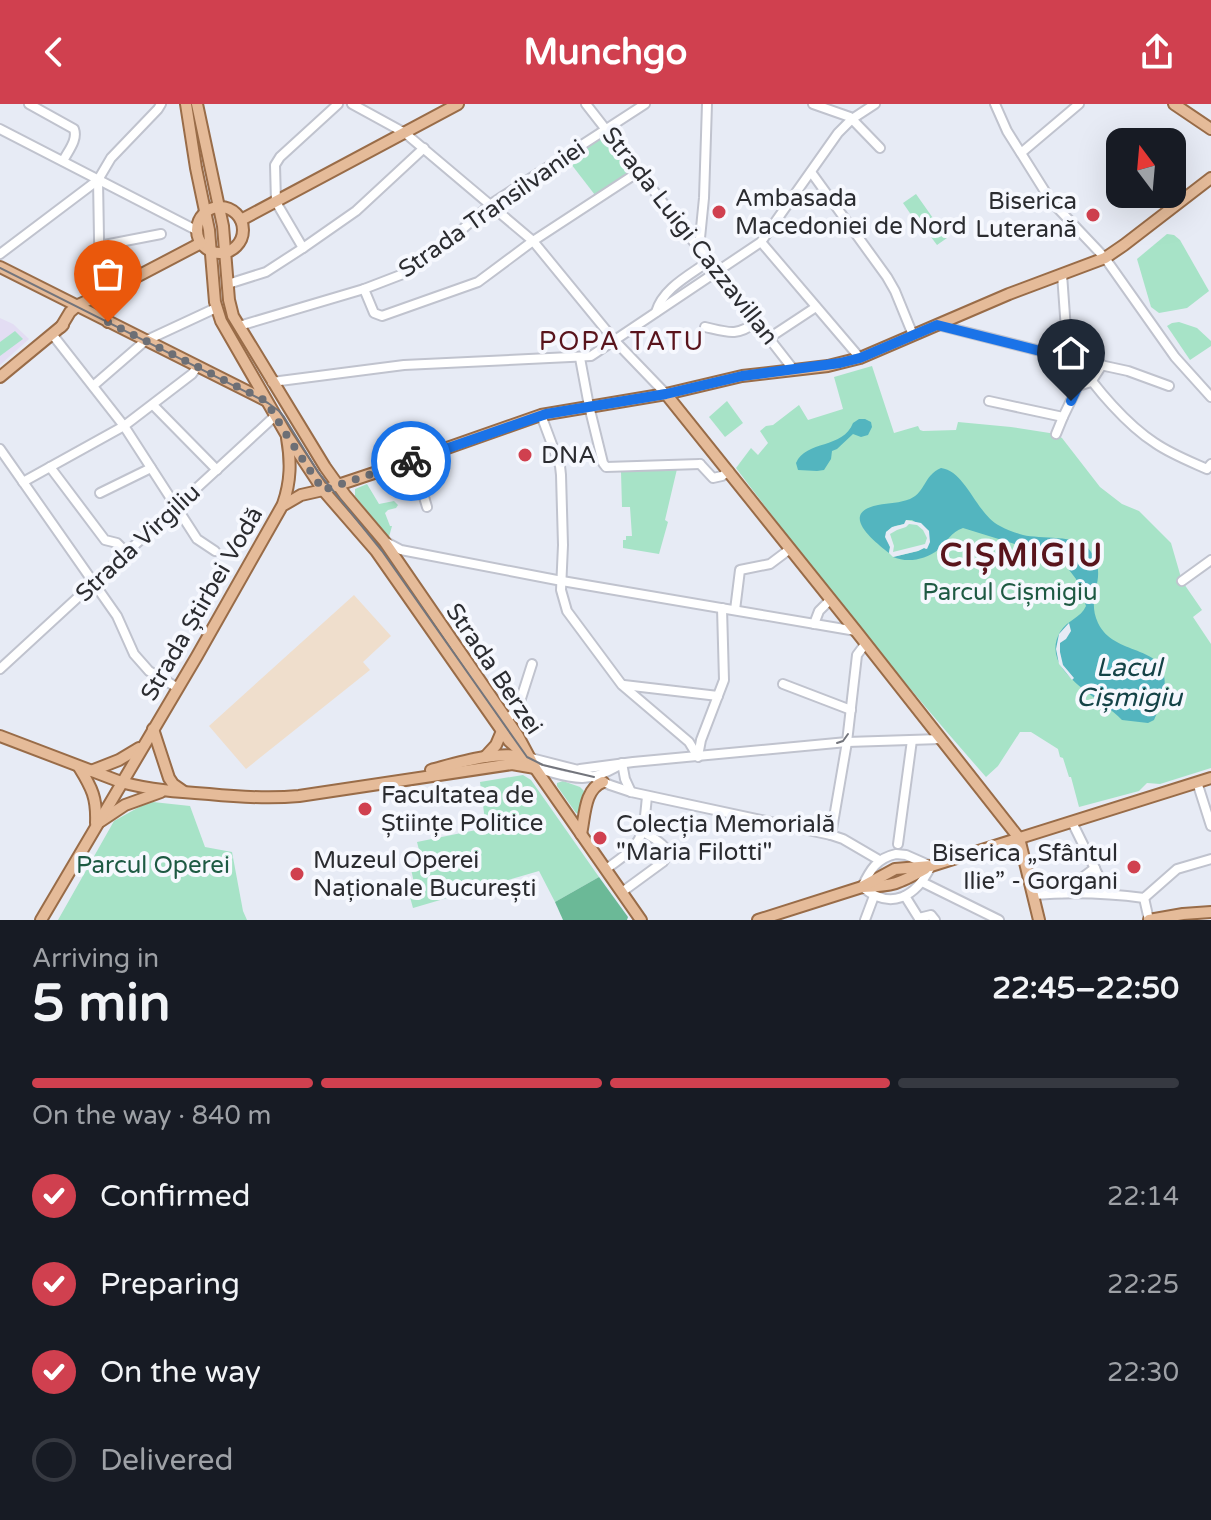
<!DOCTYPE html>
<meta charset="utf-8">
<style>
:root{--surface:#171b24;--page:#20242c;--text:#f1f3f6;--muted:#9ea1a6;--line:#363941;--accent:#d0404f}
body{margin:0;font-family:"Varela Round",sans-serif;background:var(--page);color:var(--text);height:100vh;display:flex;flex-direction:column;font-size:30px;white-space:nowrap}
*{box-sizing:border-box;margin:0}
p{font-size:26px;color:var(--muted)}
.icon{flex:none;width:44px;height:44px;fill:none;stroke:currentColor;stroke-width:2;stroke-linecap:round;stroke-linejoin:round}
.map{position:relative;height:816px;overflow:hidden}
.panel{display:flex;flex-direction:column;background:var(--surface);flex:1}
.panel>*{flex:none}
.needle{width:52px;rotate:344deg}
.fabs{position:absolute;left:1106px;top:24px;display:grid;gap:16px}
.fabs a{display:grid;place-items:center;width:80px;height:80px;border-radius:16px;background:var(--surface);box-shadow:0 8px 32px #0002;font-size:40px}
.pin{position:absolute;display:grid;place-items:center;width:68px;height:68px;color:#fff;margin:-82px -34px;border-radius:50% 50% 50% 0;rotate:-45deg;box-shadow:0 0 8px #0007}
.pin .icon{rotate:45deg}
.courier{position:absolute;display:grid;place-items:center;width:80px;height:80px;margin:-40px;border:6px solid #1a73e8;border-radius:50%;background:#fff;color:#222;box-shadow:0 2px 10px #0007}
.head em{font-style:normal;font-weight:700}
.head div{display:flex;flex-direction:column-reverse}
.head{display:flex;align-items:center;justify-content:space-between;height:136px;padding:0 32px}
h1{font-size:52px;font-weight:700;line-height:60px}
.bar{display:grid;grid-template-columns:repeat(4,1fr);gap:12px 8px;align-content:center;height:96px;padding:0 32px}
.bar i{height:10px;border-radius:6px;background:var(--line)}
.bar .current{background:var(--accent)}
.bar p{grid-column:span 4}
ol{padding:0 32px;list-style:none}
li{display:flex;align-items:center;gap:24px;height:88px}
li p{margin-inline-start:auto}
li .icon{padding:8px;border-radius:50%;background:var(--accent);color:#fff;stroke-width:4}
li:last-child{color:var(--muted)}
li i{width:44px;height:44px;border:4px solid var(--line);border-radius:50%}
header{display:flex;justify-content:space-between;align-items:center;height:104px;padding:0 32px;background:var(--accent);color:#fff;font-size:36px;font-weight:700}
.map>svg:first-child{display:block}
.industrial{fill:#efdecc}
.medical{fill:#e3ddf3}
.green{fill:#a7e3c7}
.forest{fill:#6bb997}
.water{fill:#53b5bf}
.pier{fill:#e7ebf5;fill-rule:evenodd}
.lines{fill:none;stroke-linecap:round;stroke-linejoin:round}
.minor-casing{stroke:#c0c3ce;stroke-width:12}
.major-casing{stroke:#996c48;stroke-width:14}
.minor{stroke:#fff;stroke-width:8}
.major{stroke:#e5bb99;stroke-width:10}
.tram{stroke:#73757c;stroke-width:2}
.done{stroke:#6d6f75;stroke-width:8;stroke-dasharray:0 14.4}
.route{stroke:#1a73e8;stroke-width:10}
.poi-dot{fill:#d0404f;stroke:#f6f8fe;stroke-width:3}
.labels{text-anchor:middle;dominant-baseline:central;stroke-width:8;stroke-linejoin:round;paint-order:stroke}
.poi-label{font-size:24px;fill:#2b2c30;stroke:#f6f8fe;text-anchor:start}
.street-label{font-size:24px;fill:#2b2c30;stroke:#f6f8fe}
.park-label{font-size:24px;fill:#1e5a43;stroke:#f6f8fe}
.neighbourhood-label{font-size:26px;letter-spacing:2px;fill:#59141c;stroke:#f6f8fe}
.water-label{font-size:26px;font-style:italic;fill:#154347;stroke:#f6f8fe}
.district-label{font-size:32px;font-weight:bold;letter-spacing:2px;fill:#59141c;stroke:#f6f8fe}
</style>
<header><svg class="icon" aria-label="back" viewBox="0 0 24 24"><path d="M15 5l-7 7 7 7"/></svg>Munchgo<svg class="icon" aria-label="share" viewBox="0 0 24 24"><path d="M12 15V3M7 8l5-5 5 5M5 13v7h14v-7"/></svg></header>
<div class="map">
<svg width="1211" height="816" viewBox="0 0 1211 816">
<rect width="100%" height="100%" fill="#e7ebf5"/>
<path class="industrial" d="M354,491l37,41 -28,26 7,8 -124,99 -37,-43z"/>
<path class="medical" d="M0,214l13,6 16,15 -29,26z"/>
<g class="green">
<path d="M604,32l26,35 -35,24 -27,-35z"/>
<path d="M916,90l31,44 -10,7 -9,-12 -3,2 -22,-32z"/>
<path d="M1167,130l7,1 6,5 29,51 -22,17 -28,5 -8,-6 -14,-48z"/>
<path d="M1179,218l18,6 14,13v5l-21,14 -23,-34 5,-3z"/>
<path d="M15,227l8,8 -23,17v-14z"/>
<path d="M872,262l22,67 24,-7 2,4 3,1 33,-1 2,-8 53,5 45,7 6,4 38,49 22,17 17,7 32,32 11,38 20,29 -9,7 18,27v124l-51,16 -13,-1 -8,8 -60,16 -8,-30h-2l-6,-19 -3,-1 -2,-8 -27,-17h-11l-22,34 -12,11c-88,-100 -170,-203 -250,-309l15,-20 7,7 10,-12 -8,-12 6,-5 7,-1 26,-20 9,15 35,-11 -9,-32z"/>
<path d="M727,297l16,22 -18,14 -16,-20z"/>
<path d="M677,365l-12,51 3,2 -9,32 -36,-6v-8h3v-4h6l-2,-29h-8l-1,-35z"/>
<path d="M367,380l12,20 15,-3 4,4 -2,3 -8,2 -3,3 5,13h2l-3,11 -34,-41v-7z"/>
<path d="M523,671l8,5 68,97 -44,25 -16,-31 -126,37 -5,-18 7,-2 -5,-24 12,-2 -5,-20 69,-14 -6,-46z"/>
<path d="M563,677l17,6 4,4 -4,23 -4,-1 -19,-27v-3z"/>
<path d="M153,698l37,4 15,41 27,5 11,59 4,9h-189l56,-99 27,-15z"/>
</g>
<path class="forest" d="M599,773l29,40 -1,3h-64l-8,-18z"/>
<g class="water">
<path d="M859,315h6l6,3 1,5 -4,8 -7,2 -8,-3 -16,15 -5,2 -1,8 -7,11 -7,1 -19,-1 -2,-7c10,-23 47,-14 57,-40z"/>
<path d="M941,364c25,3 35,46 59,58 7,4 16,7 23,9 17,4 54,0 65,13 24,29 -4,45 10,75 20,42 94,12 56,97l-6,3 -26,-3c-21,-23 -84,-49 -62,-88 7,-12 21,-14 26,-26l-10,-27 -16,-21 -97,-30c-12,4 -16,14 -25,22 -13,10 -31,13 -45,7l25,-6 6,-3 2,1 3,-18 -17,-11h-6l-1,4 -10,2 -9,6 4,15 -1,6c-15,-12 -51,-40 -11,-48 11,-2 22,-2 32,-6 16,-7 13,-23 31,-31z"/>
</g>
<g class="pier">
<path d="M906,416l15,3 8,8 1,11 -3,7 -3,-1 -6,3 -25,6 -4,-4 1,-6 -5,-10 1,-5 6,-5 12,-3zM909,420l8,1 6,5 4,8 -2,6 -32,8 1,-6 -4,-12 7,-4 9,-3z"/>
<path d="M1069,519l2,8 -5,8 -6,4v9l3,13 11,13 -2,2 -13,-16 -3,-15 3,-15z"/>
</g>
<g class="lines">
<g class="minor-casing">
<g id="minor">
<path d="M29,0l45,25c4,11 -6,22 -11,32"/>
<path d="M352,0l53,29 128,108 82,100 51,53"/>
<path d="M586,0l207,265"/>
<path d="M813,0l37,13 30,31"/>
<path d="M995,0l12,27 44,70 54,57 70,99 36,40"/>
<path d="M0,25l196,101"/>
<path d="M1021,49l58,-49"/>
<path d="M811,68l76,105 8,14 18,44"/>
<path d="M98,76l2,115"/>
<path d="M761,138l99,116"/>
<path d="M99,142l62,-12"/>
<path d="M303,144l-27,-46 -1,-37 5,-8 58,-53"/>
<path d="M699,144l5,-50 3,-94"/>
<path d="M0,150l98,-74 13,-22 47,-49 3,-5"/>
<path d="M1062,170l6,84 10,28"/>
<path d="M228,180l38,-12 37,-24 53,-37 68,-63"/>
<path d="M364,185l10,24 8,3 96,-34 55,-41 107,-70"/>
<path d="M656,208c7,-24 34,-37 53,-51"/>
<path d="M938,221l130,33 60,13 41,15"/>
<path d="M239,222l125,-37 39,-15 38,-26 50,-44 154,-100"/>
<path d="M705,223c22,5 32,10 51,-5"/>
<path d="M52,230l72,92 73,113 18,12"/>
<path d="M769,234l47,-31"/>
<path d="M580,254l9,48 14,57 3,4 94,-3"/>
<path d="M1077,256c18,28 50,65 78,83 16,11 34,18 52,26l4,-5"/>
<path d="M272,278l132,-17 187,-9 170,-114 77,-109 14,-14 23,-15"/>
<path d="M93,282l52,-45 71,-33"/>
<path d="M1078,282l13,-4 11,-17"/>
<path d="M989,297l74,16 15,-31"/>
<path d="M153,301l64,65"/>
<path d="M541,311l19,51 1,9 2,70 -2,45 6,21 55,74 67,57 9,15"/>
<path d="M1056,330l7,-17"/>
<path d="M0,345l117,167 17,38 15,17 29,17"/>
<path d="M413,356l14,47"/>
<path d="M700,360l13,14 9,-2 7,-5"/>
<path d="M50,363l55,73 12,3 11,11"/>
<path d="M23,378l101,-56 68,-52 5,-7"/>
<path d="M100,389l51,-25"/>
<path d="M386,438l15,8 161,31 294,50"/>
<path d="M1182,477l29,-21"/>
<path d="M735,506l5,-40 30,-6 20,-15"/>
<path d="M814,520l5,-13 11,-11"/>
<path d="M0,565l275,-253"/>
<path d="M783,580l68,26"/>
<path d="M624,581l94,11"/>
<path d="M506,615l11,-8 15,-47"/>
<path d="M698,652l3,-16 23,-60 -2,-72"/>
<path d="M527,653l51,13 32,15 21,7 200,43 12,4 36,21"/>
<path d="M622,659l3,16 6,13"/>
<path d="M535,664c36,9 48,18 83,-2"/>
<path d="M580,665l53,-7 214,-20 94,-3"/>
<path d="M1197,678l14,44"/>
<path d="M1072,718l35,71"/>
<path d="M831,731l16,-93 10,-87 9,-12"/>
<path d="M898,740l14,-104"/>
<path d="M896,750l10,1 25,11c-15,31 -40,45 -69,21 8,-17 15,-29 34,-33z"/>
<path d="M606,765c37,-26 37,-29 41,-73"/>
<path d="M922,778l77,38"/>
<path d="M622,788l41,-30c12,-16 -10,-23 -21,-31"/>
<path d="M1062,789l33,-25"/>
<path d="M1033,791c38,-3 74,-2 111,3l33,-29 34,-10"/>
<path d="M905,792l15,24"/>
<path d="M1144,794l5,22"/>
<path d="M919,814l12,-3 4,5"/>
<path d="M865,816l9,-24"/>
</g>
</g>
<g class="major-casing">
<g id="major">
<path d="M186,0l10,64 13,62 6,72 6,19 65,113 37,56 53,61 133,190 15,13"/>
<path d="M197,0l26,122 6,74 4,16 92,151 20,28 39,46 134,195 17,32 106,152"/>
<path d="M1174,0l37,25"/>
<circle cx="220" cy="126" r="23"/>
<path d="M241,116l217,-116"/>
<path d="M0,163l265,133"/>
<path d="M100,191l1,10 7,17"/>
<path d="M61,223l9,-15 8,-7 39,-18 84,-44"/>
<path d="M0,273l63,-52"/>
<path d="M666,290l190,237 163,207 20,82"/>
<path d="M283,400c8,-23 8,-43 4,-66"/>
<path d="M153,625l16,49 4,6 10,7"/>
<path d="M0,632l121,46c29,8 58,10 88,12 30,3 60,5 90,2l213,-32 23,4"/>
<path d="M485,653l11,-12 6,-14"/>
<path d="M79,663c13,21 18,31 17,56"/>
<path d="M431,666c30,-8 63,-19 94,-13"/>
<path d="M91,667l28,-11 20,-12"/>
<path d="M101,717l24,-16 36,-13"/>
<path d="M581,730c4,-17 3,-45 22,-52"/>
<path d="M862,783c32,-1 36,-3 63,-18"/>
<path d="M41,816l156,-264 85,-150 19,-11 22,-5 90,-30 128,-45 125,-21 76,-18 86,-10 32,-8 149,-64 96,-36 19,-13 87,-67"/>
<path d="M758,816l104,-33 33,-18 36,-3 280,-88"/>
<path d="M1149,816l34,-6 28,-2"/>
</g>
</g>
<use href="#minor" class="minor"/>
<use href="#major" class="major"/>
<g class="tram">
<path d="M0,164l268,135 11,8 5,6 34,55 64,79 145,206 16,8 51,12"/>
<path d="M837,639l6,-2 5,-7"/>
</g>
</g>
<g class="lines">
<path class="done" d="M108,218l158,79 20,33 37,56 88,-29"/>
<path class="route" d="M411,357l135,-47 120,-20 76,-18 98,-13 20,-5 77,-33 131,33 10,28 -7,15"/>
</g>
<g class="poi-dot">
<circle cx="719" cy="108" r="8"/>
<circle cx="1093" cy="111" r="8"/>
<circle cx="525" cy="351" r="8"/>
<circle cx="365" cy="705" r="8"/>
<circle cx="600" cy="734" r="8"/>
<circle cx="1134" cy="763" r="8"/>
<circle cx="297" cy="770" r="8"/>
</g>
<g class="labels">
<g class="poi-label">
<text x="735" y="94">Ambasada<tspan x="735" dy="28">Macedoniei de Nord</tspan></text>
<text x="1077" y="97" text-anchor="end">Biserica<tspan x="1077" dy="28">Luterană</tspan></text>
<text x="541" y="351">DNA</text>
<text x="381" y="691">Facultatea de<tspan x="381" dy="28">Științe Politice</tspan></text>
<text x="616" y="720">Colecția Memorială<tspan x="616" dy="28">"Maria Filotti"</tspan></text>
<text x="1118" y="749" text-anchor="end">Biserica „Sfântul<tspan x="1118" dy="28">Ilie” - Gorgani</tspan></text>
<text x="313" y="756">Muzeul Operei<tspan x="313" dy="28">Naționale București</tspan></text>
</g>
<g class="street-label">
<text transform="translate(492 105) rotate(-35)">Strada Transilvaniei</text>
<text transform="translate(690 132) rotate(52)">Strada Luigi Cazzavillan</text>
<text transform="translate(138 439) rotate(-43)">Strada Virgiliu</text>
<text transform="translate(202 500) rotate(-60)">Strada Știrbei Vodă</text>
<text transform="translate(494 565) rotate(56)">Strada Berzei</text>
</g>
<g class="park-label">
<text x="1010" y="488">Parcul Cișmigiu</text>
<text x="153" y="761">Parcul Operei</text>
</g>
<g class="neighbourhood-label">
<text x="622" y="237">POPA TATU</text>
</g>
<g class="water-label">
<text x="1129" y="563">Lacul<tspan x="1129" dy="30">Cișmigiu</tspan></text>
</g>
<g class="district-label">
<text x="1022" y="452">CIȘMIGIU</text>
</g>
</g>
</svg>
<div class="fabs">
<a><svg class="needle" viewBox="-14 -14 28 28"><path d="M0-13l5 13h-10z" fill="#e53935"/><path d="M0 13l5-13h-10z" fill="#9ea1a6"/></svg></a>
</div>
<div class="pin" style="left:108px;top:218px;background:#ea580c"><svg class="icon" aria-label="bag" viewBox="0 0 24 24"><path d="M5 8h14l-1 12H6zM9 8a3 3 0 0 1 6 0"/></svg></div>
<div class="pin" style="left:1071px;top:297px;background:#1f2937"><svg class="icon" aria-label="home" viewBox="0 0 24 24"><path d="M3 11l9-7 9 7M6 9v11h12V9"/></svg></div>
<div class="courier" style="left:411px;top:357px"><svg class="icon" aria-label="bike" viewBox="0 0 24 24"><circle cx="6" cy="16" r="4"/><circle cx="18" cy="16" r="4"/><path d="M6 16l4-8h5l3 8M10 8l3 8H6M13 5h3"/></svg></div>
</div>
<section class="panel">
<div class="head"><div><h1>5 min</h1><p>Arriving in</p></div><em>22:45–22:50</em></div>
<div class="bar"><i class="current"></i><i class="current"></i><i class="current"></i><i></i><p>On the way · 840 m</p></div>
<ol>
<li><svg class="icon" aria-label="check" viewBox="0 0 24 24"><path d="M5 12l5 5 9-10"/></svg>Confirmed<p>22:14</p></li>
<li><svg class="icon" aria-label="check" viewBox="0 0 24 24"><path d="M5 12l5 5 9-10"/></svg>Preparing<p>22:25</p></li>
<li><svg class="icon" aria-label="check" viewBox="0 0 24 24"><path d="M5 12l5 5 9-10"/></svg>On the way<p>22:30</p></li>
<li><i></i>Delivered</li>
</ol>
</section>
